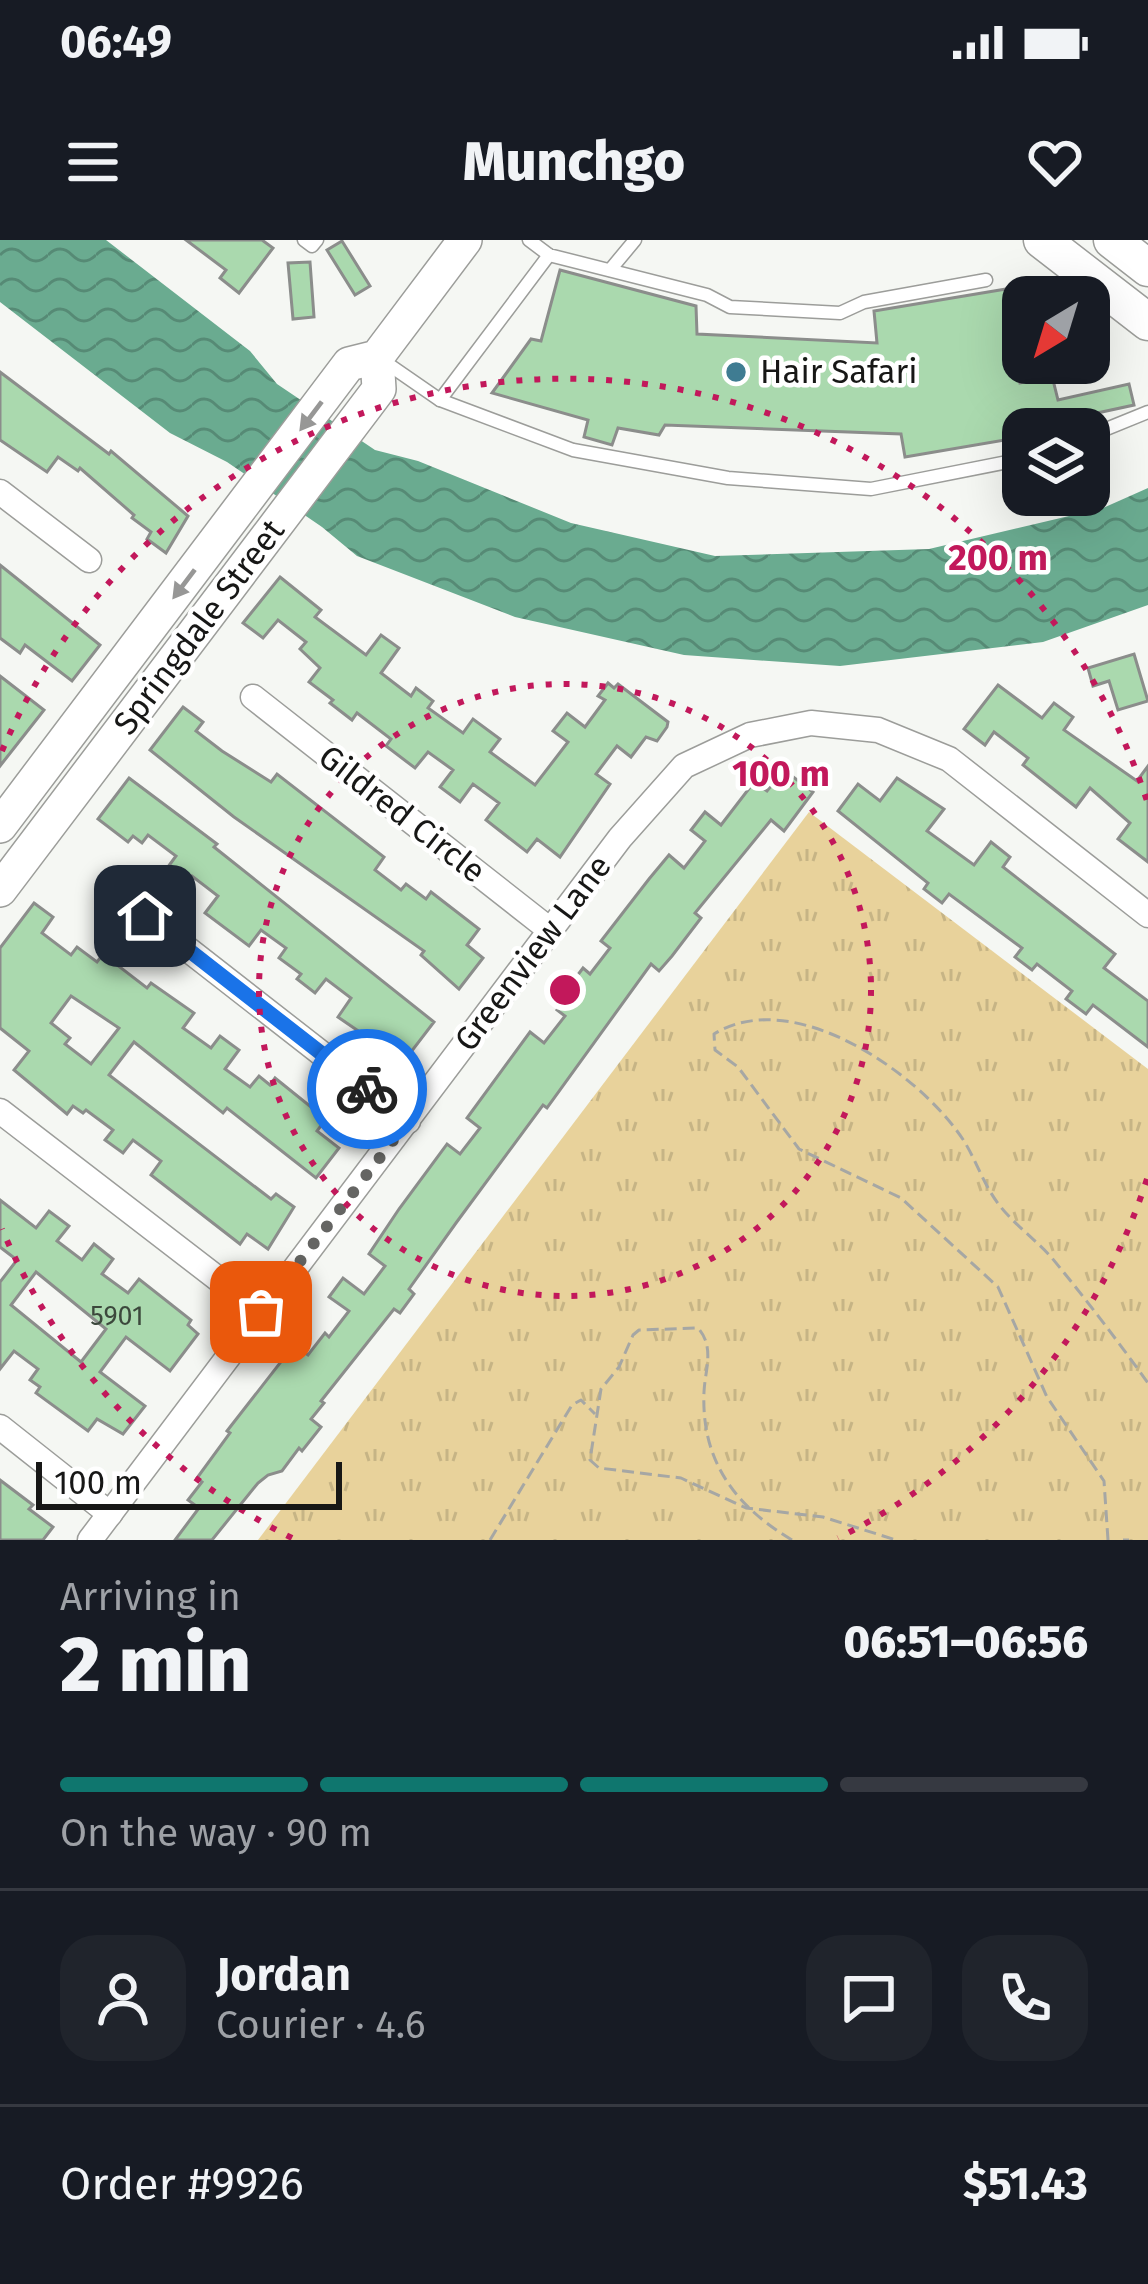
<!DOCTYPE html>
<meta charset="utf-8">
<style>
:root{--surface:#171b24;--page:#20242c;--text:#f1f3f6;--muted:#9ea1a6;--line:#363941;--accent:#0f766e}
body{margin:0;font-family:"Fira Sans",sans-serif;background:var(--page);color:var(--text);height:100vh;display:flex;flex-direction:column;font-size:45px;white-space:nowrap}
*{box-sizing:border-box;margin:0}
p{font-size:39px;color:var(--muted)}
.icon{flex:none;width:66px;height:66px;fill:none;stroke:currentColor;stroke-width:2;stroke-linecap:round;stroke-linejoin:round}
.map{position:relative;height:1300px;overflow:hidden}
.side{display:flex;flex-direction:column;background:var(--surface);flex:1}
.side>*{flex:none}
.needle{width:78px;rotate:218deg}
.tools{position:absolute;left:1002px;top:36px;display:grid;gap:24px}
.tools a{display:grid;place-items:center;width:108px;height:108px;border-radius:24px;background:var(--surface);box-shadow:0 12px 48px #0002;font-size:60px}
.scale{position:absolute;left:36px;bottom:30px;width:306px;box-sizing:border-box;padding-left:12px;border:6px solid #171716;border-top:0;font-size:33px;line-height:42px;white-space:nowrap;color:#171716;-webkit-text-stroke:9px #fff;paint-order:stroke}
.pin{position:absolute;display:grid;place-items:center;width:102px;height:102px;color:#fff;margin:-51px;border-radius:24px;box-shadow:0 6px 18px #0006}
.courier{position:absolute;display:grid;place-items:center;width:120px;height:120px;margin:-60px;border:9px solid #1a73e8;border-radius:50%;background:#fff;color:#222;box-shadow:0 3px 15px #0007}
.overview em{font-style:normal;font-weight:800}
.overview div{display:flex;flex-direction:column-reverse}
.overview{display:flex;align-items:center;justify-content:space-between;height:204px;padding:0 60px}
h1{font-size:78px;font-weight:800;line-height:90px}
.bar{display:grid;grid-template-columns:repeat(4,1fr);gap:18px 12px;align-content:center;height:144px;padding:0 60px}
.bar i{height:15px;border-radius:9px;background:var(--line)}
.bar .on{background:var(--accent)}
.bar p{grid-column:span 4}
.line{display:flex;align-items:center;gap:30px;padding:0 60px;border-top:3px solid var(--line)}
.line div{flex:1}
.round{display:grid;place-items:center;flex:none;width:126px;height:126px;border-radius:36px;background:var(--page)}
.status{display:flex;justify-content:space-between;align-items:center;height:84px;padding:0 60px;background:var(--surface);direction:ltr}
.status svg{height:33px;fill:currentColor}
header{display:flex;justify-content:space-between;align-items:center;height:156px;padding:0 60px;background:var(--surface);font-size:54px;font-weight:800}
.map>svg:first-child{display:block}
.grass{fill:url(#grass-tufts)}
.water{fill:url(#water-waves)}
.building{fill:#aad9ae;stroke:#8b8d8b;stroke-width:3;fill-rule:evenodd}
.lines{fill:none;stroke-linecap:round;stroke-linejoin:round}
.service-casing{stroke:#9c9d9a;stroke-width:15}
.minor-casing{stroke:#9c9d9a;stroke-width:27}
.secondary-casing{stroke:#9c9d9a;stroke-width:36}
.primary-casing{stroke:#9c9d9a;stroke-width:39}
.path{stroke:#a6a7a4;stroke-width:3;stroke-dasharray:12 6;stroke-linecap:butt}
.service{stroke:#fff;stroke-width:12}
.minor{stroke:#fff;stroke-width:24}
.secondary{stroke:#fff;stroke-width:33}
.primary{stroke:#fff;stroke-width:36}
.oneway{fill:#979796}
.done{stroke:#656563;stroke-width:12;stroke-dasharray:0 21.6}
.route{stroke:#1a73e8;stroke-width:15}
.ring{fill:none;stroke:#c2185b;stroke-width:6;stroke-dasharray:6 12}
.poi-dot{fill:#3f7c92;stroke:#fff;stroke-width:4.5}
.labels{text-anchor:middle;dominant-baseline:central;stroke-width:9;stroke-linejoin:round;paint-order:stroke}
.number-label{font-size:27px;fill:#3c483c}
.poi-label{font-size:33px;fill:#171716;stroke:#fff;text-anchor:start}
.street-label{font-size:33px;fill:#171716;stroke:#fff}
.centre{fill:#c2185b;stroke:#fff;stroke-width:6}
.ring-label{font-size:36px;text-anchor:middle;font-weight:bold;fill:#c2185b;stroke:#fff;stroke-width:9;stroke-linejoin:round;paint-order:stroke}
</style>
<div class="status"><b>06:49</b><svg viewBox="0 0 49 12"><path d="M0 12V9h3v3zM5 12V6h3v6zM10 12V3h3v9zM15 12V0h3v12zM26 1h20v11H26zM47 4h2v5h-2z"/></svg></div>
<header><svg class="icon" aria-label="menu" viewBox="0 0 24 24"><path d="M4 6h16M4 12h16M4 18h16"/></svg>Munchgo<svg class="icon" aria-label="heart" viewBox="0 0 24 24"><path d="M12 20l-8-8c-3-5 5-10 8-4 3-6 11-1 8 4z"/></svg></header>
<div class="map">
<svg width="1148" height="1300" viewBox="0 0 1148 1300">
<defs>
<pattern id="grass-tufts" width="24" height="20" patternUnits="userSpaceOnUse" patternTransform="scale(3)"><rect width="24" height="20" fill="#e8d29b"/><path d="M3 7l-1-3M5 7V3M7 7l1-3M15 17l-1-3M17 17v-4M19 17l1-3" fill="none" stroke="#c6b485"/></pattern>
<pattern id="water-waves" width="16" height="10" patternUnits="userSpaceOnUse" patternTransform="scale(3)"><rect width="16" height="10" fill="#6aab90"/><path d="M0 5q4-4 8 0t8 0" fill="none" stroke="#568a75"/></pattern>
</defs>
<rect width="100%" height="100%" fill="#f5f7f3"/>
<path class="grass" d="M809,572l339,257v471h-890z"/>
<path class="water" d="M0,0h106l144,111 27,33 98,66 43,11 153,62 144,33 214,-7 174,-41 45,-20v117l-105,37 -203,24 -156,-11 -169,-38 -158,-61 -35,-29 -95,-65 -57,-29 -170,-131z"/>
<g class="building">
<path d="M186,0h76l11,8 -34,45 -19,-15 6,-8z"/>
<path d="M342,1l28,45 -15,9 -28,-45z"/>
<path d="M310,22l4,55 -21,2 -5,-56z"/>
<path d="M560,30l136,36 1,28 180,9 -3,-32 132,-22 14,94 32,-7 6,24 71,-16 5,21 -111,24v8l-118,20 -4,-23 -236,-9 -6,10 -41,-7 -6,17 -28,-8 4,-17 -96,-27 39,-54 10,2z"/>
<path d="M0,132l109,82 2,-3 77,65 -22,37 -19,-14 4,-7 -19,-14 2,-3 -54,-47 -2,3 -20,-14 -11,15 -47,-32z"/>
<path d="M0,325l100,80 -28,36 -47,-36 -5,8 -20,-15z"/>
<path d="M280,337l41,33 -6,7 51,38 15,-20 18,13 -18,25 30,23 5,-8 17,13 -5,7 35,25 10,-14 27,20 -10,13 45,33 33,-43 -15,-11 14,-18 18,14 20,-27 -7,-4 10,-13 6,5 4,-4 50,38 -1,5 -10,14 -11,-4 -15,20 -14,-11 -21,28 14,10 -50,73 -23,-18 -10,13 -41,-32 13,-17 -26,-19 -13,18 -20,-15 13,-17 -25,-18 -13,16 -29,-22 5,-7 -34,-26 -5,7 -22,-17 3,-3 -24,-18 11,-14 -20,-19 6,-7 -28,-22 -15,18 -20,-15z"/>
<path d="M1134,414l14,47 -30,9 -9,-29 -16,5 -5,-18z"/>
<path d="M0,436l44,34 -44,56z"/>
<path d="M998,445l44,33 12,-15 19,14 -9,13 73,51 11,-15v96l-30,-23 12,-16 -40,-35 -14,19 -53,-42 5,-7 -34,-26 -9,13 -21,-16z"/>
<path d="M183,467l20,15 -7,9 26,20 49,31 6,-8 107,83 -9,13 26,20 5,-6 20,15 5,-7 48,37 -12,16 16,13 -24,31 -38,-34 3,-4 -190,-134 -84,-67z"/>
<path d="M784,530l29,22 -29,39 -13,-11 -76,93 6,5 -29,38 -13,15 -8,-7 -104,144 -4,-3 -87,118 -47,66 5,5 -14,19 -6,-4 -73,92 3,2 -13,16 10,8 -19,24 -3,-3 -17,23 -14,4 -10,8 -46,57h-37l24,-32 -11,-8 14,-18 -5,-4 33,-45 -3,-2 67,-86 14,10 17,-22 4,4 20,-26 -20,-14 14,-19 21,16 21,-28 -16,-12 30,-45 48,-65 13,10 20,-26 -13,-10 63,-86 14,11 21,-27 -8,-6 17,-24 -3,-2 12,-16 7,6 20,-26 -9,-7 48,-62 20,-24 15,13 21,-27 -14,-11 14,-18 16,13 33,-43 13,9z"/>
<path d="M129,538l88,66 -3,3 220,175 -26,34 -20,-15 -5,7 -45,-31 13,-19 -25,-19 -11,14 -18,-14 4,-5 -22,-16 7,-10 -25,-18 -12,16 -44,-33 13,-17 -26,-20 -11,14 -19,-15 14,-19 -28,-21 -6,8 -9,-7 -5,6 -30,-23z"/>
<path d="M897,538l47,31 -17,22 47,34 17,-23 19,15 -7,10 112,87 -11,14 44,33v46l-55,-42 -7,9 -20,-15 6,-8 -35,-27 -5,6 -17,-13 7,-9 -73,-54 -7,9 -18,-14 4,-6 -90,-72 20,-27 22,17z"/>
<path d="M34,663l19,14 -11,16 29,22 6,-8 20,15 6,-8 44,34 4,-5 43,30 -11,15 28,20 9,-12 19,14 -14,19 25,18 9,-11 11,9 5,-7 51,41 -9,12 22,17 -23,30 -89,-70 -4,5 -89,-71 -25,33 162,124 5,-5 18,13 -26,42 -21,-15 -7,10 -89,-69 10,-14 -28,-21 -10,13 -18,-13 8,-10 -27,-20 -3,3 -10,-7 -6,8 -53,-44 15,-19 -29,-23v-80zM71,756l48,32 -28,36 -26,-20 5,-6 -19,-15z"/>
<path d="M0,960l36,28 13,-17 20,15 -12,15 25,19 12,-16 19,15 -11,15 26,19 11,-14 52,41 -3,5 10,9 -28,37 -44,-34 -26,35 45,34 -22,28 -26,-15 -9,12 -52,-38 4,-6 -10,-7 8,-11 -24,-18 -14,18v-87l17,-22 -17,-13zM36,1032l70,57 -25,33 -70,-57z"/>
<path d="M0,1240l33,25 -4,4 24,18 -10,13h-43z"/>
</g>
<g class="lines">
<g class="service-casing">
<g id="service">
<path d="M304,0l8,6 5,-6"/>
<path d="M529,0l20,15 158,40 23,12 110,6 24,-11 122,-22"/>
<path d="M610,30l25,-30"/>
<path d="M385,122l55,38 133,50 155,28 143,11 152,-30"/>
<path d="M440,160l109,-145"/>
<path d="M1089,196l59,-24"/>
</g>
</g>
<g class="minor-casing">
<g id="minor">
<path d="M0,252l89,68"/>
<path d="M253,457l297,233"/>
<path d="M108,647l300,234"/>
<path d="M0,871l261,201"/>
<path d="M0,1187l110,87"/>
<path d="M90,1300l530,-702 64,-72 66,-31 61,-12 67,7 71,29 199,156"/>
</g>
</g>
<g class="secondary-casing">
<g id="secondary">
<path d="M0,586l349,-462 28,-7 88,-117"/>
<path d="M0,650l379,-501 -2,-32"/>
</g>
</g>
<g class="primary-casing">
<g id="primary">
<path d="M1042,0l106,82"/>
<path d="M1112,0l36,28"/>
</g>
</g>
<g class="path">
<path d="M490,1300l82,-135 9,-5 14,14"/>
<path d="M792,1300c-57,-34 -91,-79 -88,-148 1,-22 11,-45 -6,-64l-59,2 -6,5 -14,32 -18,22 -11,71 9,8 82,10 65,30 77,9 73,23"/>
<path d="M1108,1300l-4,-59 -57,-84 -49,-110 -97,-89 -102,-49 -61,-82 -23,-17 -1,-16c79,-49 206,39 250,107 13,21 20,45 36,65 15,19 36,34 52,52 33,40 65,82 96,125"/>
<path d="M1123,1300h6"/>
</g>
<use href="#service" class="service"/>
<use href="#minor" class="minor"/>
<use href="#secondary" class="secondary"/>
<use href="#primary" class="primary"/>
</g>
<defs><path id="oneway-solid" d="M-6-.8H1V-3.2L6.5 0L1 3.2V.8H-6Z" transform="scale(3)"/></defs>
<g class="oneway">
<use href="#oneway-solid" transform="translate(311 176) rotate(127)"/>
<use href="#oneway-solid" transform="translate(184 344) rotate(127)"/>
</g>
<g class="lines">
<path class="done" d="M261,1072l147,-191 -41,-32"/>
<path class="route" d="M145,676l222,173"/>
</g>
<g class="ring">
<circle cx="565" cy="750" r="306"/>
<path d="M1147 939A612 612 0 0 1 838 1298M292 1298A612 612 0 0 1 2 989M2 511A612 612 0 0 1 1147 561"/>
</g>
<circle class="poi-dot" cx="736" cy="132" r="12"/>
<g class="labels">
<g class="number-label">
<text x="117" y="1076">5901</text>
</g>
<g class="poi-label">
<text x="760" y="132">Hair Safari</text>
</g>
<g class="street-label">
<text transform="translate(199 387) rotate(-53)">Springdale Street</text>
<text transform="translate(402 574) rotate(38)">Gildred Circle</text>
<text transform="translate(533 713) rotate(-53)">Greenview Lane</text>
</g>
</g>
<circle cx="565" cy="750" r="18" class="centre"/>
<g class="ring-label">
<text x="998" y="330">200 m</text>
<text x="781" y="546">100 m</text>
</g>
</svg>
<div class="tools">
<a><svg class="needle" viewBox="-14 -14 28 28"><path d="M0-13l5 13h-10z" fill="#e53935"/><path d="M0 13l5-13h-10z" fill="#9ea1a6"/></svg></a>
<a><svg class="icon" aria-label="layers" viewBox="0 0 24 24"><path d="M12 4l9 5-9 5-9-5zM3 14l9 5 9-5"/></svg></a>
</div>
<div class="scale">100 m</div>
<div class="pin" style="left:261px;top:1072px;background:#ea580c"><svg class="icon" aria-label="bag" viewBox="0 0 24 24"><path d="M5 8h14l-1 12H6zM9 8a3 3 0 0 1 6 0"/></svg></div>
<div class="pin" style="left:145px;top:676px;background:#1f2937"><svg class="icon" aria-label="home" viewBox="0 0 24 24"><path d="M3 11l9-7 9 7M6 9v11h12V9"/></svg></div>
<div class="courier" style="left:367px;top:849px"><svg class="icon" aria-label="bike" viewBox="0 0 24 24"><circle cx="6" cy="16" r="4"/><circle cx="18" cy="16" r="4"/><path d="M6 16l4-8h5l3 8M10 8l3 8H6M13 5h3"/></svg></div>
</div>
<section class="side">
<div class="overview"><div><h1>2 min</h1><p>Arriving in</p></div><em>06:51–06:56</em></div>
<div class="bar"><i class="on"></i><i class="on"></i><i class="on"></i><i></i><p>On the way · 90 m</p></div>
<div class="line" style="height:216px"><a class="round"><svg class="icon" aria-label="person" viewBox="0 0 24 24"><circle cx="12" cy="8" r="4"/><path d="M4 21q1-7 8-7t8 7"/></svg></a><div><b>Jordan</b><p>Courier · 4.6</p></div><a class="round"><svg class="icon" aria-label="chat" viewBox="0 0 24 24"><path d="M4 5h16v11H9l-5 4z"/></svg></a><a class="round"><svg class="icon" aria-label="phone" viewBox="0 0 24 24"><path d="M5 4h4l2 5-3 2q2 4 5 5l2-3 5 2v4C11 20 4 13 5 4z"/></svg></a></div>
<div class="line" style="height:156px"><div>Order #9926</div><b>$51.43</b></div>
</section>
